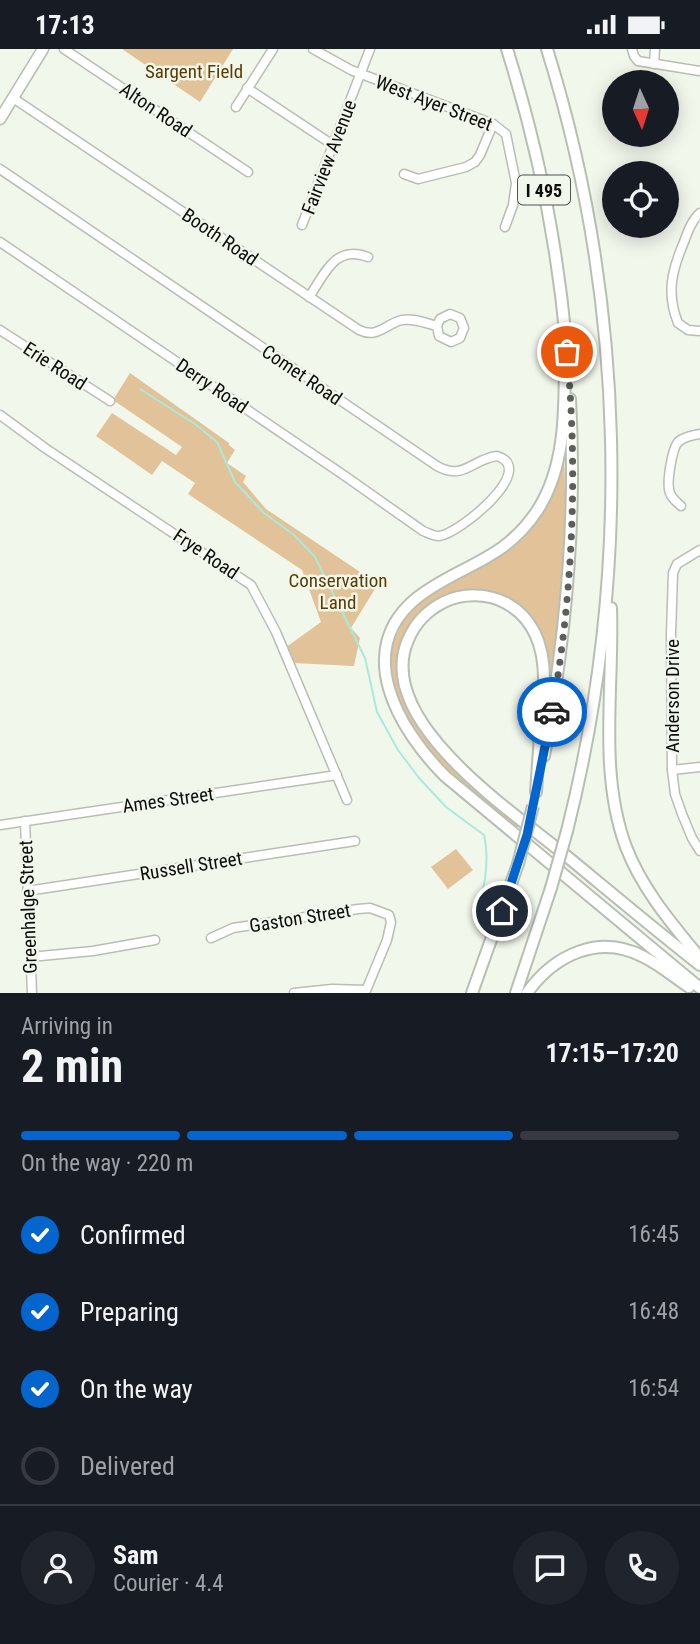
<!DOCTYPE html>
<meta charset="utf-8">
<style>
:root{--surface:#171b24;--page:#20242c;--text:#f1f3f6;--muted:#9ea1a6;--line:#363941;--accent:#0465ce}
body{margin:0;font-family:"Roboto Condensed",sans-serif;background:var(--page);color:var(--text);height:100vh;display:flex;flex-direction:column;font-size:26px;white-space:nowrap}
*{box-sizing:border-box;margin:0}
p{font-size:23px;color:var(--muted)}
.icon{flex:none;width:38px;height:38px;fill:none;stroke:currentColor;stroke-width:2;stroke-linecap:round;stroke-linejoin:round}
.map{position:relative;height:944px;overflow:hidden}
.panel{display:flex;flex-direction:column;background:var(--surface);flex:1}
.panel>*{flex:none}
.needle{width:46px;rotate:177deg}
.fabs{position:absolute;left:602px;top:21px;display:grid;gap:14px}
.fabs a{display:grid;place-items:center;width:77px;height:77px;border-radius:50%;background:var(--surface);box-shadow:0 4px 18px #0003;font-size:35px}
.pin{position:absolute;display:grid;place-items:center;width:60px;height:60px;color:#fff;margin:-30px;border:4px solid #fff;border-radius:50%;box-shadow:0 2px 7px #0007}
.courier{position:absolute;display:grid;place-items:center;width:70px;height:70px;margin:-35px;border:5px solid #0465ce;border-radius:50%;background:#fff;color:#222;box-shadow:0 2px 9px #0007}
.headline em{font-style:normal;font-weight:700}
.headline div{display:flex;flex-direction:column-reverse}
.headline{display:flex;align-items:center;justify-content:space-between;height:119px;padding:0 21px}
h1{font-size:46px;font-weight:700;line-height:52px}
.bar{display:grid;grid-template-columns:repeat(4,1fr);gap:10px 7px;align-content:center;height:84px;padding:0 21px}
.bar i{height:9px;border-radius:5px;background:var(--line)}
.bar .selected{background:var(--accent)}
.bar p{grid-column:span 4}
.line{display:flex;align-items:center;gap:18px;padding:0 21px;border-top:2px solid var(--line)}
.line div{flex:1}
.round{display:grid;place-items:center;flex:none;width:74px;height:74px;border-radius:37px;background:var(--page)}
ol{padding:0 21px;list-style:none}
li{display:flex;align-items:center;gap:21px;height:77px}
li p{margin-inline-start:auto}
li .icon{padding:7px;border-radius:50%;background:var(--accent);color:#fff;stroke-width:4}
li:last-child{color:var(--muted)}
li i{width:38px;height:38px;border:4px solid var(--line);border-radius:50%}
.status{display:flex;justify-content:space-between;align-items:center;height:49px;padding:0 35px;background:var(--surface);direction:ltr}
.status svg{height:19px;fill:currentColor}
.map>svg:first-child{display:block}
.green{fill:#e2c298}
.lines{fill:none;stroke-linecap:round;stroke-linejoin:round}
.stream{stroke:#a8ebdb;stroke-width:2}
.minor-casing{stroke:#b9beb3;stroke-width:11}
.major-casing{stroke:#b9beb3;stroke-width:13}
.highway-casing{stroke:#b9beb3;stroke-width:14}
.minor{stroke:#fff;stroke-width:8}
.major{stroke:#fff;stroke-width:10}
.highway{stroke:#fff;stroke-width:10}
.highway-bridge-casing{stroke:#b9beb3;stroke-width:14;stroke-linecap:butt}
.highway-bridge{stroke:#fff;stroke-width:10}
.done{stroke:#5c5f59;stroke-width:7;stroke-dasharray:0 12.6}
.route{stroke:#0465ce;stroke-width:9}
.labels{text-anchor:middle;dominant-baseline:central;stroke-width:5;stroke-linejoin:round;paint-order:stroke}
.shield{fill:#f2f7ec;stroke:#51534e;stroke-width:2}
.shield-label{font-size:18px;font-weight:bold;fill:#0c0d0a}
.park-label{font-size:19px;fill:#5c3b00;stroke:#f2f7ec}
.street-label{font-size:19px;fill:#0c0d0a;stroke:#f2f7ec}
</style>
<div class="status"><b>17:13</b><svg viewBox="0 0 49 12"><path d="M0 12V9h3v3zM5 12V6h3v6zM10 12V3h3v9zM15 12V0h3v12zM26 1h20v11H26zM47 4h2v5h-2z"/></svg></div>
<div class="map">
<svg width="700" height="944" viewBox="0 0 700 944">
<rect width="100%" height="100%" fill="#f2f7ec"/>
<g class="green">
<path d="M122,0h111l-33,53z"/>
<path d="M130,324l99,70v2l6,5 -8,13 19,13 -3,6 23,27 112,75 -27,44 9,10 -6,28 -61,-3 -8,-15 36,-26 -19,-52 -114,-76 7,-11 -33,-22 -10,14 -56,-39 16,-23 64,42 6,-8 -69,-47z"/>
<path d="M564,405c4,79 -4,158 -15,236l-1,-34 -11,-28 -52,-34 -55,14 -29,48 16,66 102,99 -3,12 -82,-70 -41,-67 -4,-36 5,-19 9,-19 14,-17 15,-11 48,-26 32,-23z"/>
<path d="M456,800l17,21 -25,19 -17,-22z"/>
</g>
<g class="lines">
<path class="stream" d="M140,340l55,35 22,18 18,40 29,31 30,22 21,22 50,101 12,54 21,38 21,28 27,29 38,28c7,30 -2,60 -9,89"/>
<g class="minor-casing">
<g id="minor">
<path d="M64,0l184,123"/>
<path d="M313,0l38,21 142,54 13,10 10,49 -3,22 -8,22"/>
<path d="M632,0l2,7 4,5 62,10"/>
<path d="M654,15l1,-15"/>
<path d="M247,39l86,57"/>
<path d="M13,49l346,232c19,9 26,-6 43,-10 12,-2 23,3 35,6l2,10 12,6 9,-4 4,-10 -4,-10 -10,-4 -10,5 -3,7"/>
<path d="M236,58l37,-58"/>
<path d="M0,120l437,297c27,15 35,-7 60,-10 42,13 -38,78 -58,80 -6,0 -11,-3 -16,-5l-78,-55 -345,-234"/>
<path d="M404,125l14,5 48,-12 9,-5 5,-7 13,-31"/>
<path d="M700,164c-8,7 -12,18 -16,29 -12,28 -18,51 -6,81l10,7 12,1"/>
<path d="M302,176l68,-176"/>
<path d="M309,248c16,-23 26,-53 59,-40"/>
<path d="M0,281l110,71"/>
<path d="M0,366l45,33 206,137 25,47 71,168"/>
<path d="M681,457c-4,-4 -9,-7 -11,-13 -4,-9 2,-44 8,-51 6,-5 15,-7 22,-8"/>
<path d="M700,501l-23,14 -4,9 -2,61 1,136 3,24 7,20 10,24 8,13"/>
<path d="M672,721l28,-3"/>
<path d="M25,772l7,172"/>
<path d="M0,776l337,-50"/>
<path d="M27,842l328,-50"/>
<path d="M211,889l22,-10 125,-19 12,-1 19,7 2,7 -4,18 -22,53"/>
<path d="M30,908l63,-6 62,-11"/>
<path d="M294,944l38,-4 34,1"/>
</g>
</g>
<g class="major-casing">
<path id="major" d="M0,70l43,-70"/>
</g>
<g class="highway-casing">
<g id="highway">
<path d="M507,0c30,95 50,193 59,292"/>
<path d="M547,0c79,253 85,525 20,782"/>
<path d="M565,286c-1,57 5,126 -28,176 -34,51 -76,53 -119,86 -67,53 -19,133 27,179l255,212"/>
<path d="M611,559c3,78 -13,164 15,239 16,42 46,77 74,111"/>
<path d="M544,707c22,-119 33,-236 26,-357"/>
<path d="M536,743l8,-113c0,-31 -9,-60 -38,-76 -19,-10 -43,-10 -62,-1 -16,8 -29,21 -36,38 -35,80 104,171 156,214 45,37 90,75 136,111"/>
<path d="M472,944l46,-129"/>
<path d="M516,944l35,-105"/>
<path d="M527,944c27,-38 72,-60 117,-36 16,8 30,20 45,30"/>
</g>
</g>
<use href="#minor" class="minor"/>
<use href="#major" class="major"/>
<use href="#highway" class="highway"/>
<g class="highway-bridge-casing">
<g id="highway-bridge">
<path d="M518,815l15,-58"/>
<path d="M551,839l16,-57"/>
</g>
</g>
<use href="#highway-bridge" class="highway-bridge"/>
</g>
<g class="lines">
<path class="done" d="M552,663c21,-119 26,-240 15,-360"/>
<path class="route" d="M502,862l25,-76 25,-123"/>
</g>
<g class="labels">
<rect class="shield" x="518" y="126.5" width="52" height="29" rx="5"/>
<g class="shield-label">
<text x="544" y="141">I 495</text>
</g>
<g class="park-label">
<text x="194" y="22">Sargent Field</text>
<text x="338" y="531">Conservation<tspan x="338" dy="22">Land</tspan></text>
</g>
<g class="street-label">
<text transform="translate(434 54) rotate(21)">West Ayer Street</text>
<text transform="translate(156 61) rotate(34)">Alton Road</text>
<text transform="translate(329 108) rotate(-69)">Fairview Avenue</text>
<text transform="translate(220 188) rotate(34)">Booth Road</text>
<text transform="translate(55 317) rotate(33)">Erie Road</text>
<text transform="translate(302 326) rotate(34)">Comet Road</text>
<text transform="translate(212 337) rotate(34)">Derry Road</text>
<text transform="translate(206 505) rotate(34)">Frye Road</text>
<text transform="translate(672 647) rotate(-90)">Anderson Drive</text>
<text transform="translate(168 751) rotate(-8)">Ames Street</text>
<text transform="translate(191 817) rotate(-9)">Russell Street</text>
<text transform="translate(28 858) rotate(-92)">Greenhalge Street</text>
<text transform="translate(300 869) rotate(-9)">Gaston Street</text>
</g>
</g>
</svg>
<div class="fabs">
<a><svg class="needle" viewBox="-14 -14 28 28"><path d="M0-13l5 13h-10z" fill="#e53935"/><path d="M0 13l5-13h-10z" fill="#9ea1a6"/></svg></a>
<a><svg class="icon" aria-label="locate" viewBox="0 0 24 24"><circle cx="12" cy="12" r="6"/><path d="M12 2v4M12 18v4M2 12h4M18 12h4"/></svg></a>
</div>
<div class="pin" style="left:567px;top:303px;background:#ea580c"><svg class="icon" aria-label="bag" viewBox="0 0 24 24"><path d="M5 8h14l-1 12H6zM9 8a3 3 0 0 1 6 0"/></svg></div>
<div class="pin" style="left:502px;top:862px;background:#1f2937"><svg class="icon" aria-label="home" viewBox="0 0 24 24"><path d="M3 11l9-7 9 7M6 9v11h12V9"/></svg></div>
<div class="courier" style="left:552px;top:663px"><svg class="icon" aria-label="car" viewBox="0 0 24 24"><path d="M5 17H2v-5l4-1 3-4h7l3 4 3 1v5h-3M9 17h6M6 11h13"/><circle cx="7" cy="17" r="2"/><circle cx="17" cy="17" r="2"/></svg></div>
</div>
<section class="panel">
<div class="headline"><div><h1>2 min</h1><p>Arriving in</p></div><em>17:15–17:20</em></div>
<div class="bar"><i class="selected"></i><i class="selected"></i><i class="selected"></i><i></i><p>On the way · 220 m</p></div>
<ol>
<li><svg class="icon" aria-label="check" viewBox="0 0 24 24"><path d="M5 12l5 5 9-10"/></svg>Confirmed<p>16:45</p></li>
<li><svg class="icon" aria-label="check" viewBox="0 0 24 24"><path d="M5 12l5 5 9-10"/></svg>Preparing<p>16:48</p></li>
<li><svg class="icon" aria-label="check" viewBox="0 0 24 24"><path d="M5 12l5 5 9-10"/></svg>On the way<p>16:54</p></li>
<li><i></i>Delivered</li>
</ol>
<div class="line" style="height:126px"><a class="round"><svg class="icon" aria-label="person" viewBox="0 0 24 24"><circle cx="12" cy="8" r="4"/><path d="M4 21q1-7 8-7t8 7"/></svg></a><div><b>Sam</b><p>Courier · 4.4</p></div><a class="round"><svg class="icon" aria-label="chat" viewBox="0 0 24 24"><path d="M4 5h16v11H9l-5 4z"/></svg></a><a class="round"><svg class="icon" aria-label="phone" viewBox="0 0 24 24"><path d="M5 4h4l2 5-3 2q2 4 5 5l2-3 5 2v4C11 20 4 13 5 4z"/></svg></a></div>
</section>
